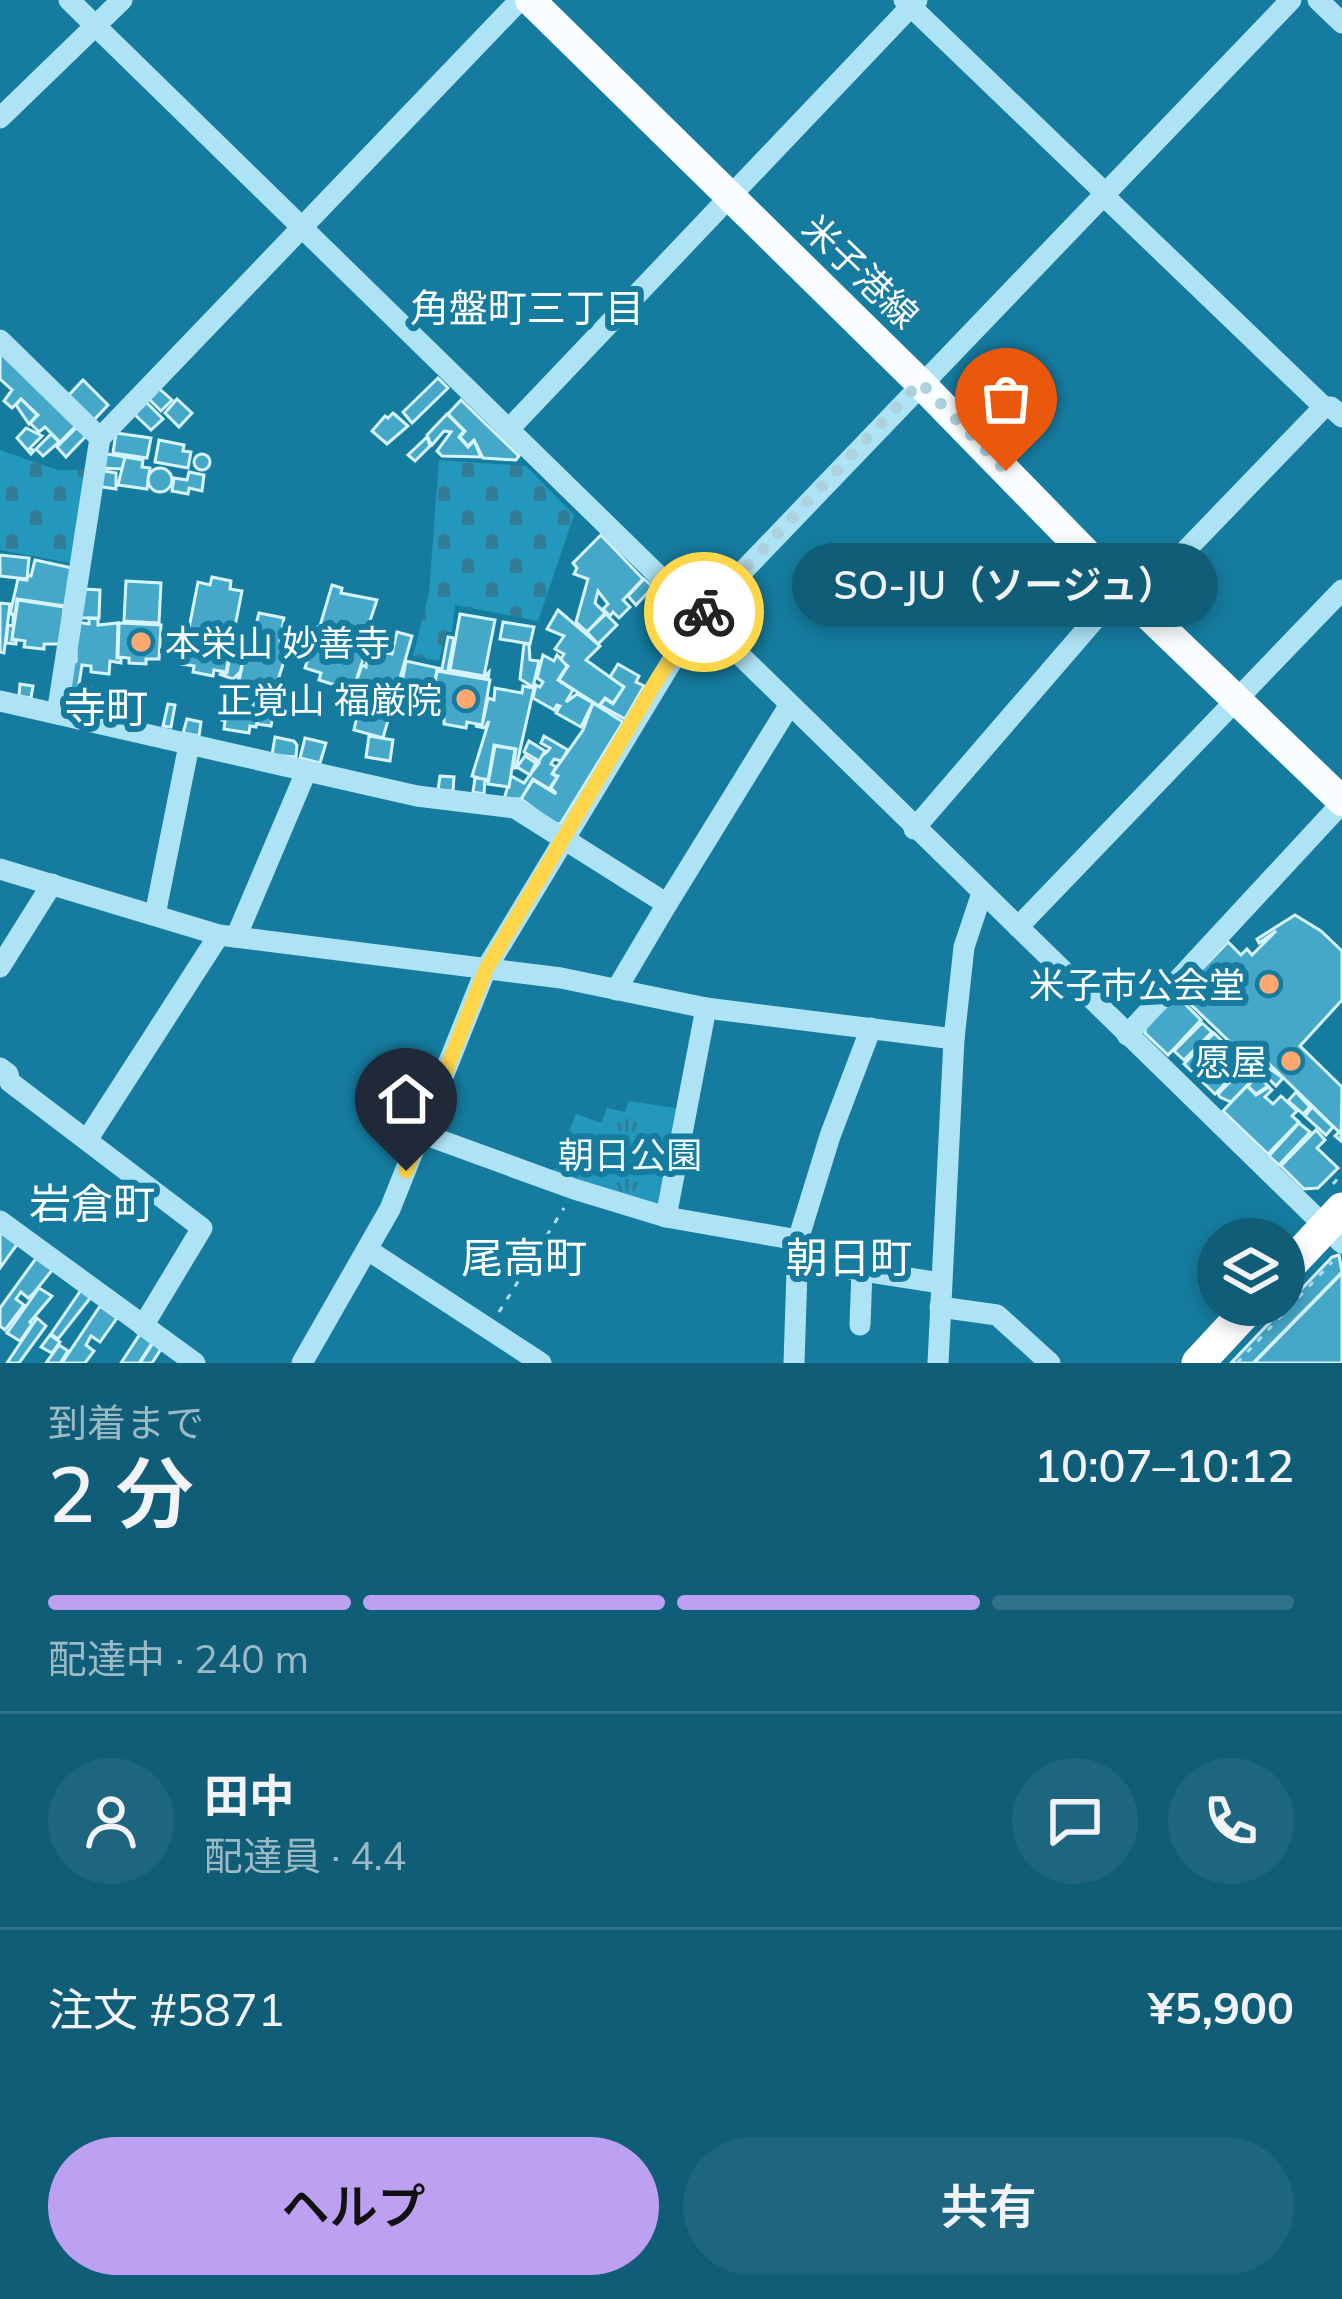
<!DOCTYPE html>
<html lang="ja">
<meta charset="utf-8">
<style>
:root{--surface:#105d77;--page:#1e667f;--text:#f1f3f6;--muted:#9cbac6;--line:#307289;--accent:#bca0f2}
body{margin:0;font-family:Mulish,"Noto Sans JP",sans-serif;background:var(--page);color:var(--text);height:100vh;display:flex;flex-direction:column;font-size:45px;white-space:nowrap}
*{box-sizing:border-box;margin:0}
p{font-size:39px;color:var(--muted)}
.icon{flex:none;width:66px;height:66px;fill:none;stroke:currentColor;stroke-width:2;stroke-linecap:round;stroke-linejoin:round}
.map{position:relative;height:1363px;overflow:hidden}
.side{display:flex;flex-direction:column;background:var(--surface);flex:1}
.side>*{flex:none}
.controls{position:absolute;left:1197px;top:1218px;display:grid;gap:24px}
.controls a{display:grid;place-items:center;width:108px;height:108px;border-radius:50%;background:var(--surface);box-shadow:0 6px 18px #0003;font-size:60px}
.pin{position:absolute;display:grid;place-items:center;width:102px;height:102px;color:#fff;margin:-123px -51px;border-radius:50% 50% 50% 0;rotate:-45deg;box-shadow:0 0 12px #0007}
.pin .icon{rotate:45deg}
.courier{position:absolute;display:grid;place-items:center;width:120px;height:120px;margin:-60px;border:9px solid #ffd54a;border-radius:50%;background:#fff;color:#222;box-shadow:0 3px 15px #0007}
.bubble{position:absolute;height:84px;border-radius:42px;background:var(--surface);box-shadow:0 6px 18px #0003;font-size:39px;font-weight:600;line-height:84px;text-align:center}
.head em{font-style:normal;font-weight:600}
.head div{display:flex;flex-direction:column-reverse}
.head{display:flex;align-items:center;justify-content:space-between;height:204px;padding:0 48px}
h1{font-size:78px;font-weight:600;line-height:90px}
.bar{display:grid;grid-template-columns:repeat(4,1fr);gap:18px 12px;align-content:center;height:144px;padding:0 48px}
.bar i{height:15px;border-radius:9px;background:var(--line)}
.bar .on{background:var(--accent)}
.bar p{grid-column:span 4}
.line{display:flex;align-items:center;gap:30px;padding:0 48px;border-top:3px solid var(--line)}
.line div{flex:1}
.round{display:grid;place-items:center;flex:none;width:126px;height:126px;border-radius:63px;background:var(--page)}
.primary-button{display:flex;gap:24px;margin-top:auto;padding:24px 48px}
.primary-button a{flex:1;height:138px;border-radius:72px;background:var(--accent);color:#111;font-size:48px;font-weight:600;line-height:138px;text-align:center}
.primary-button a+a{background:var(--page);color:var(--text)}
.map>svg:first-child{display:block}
.grass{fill:url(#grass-tufts)}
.cemetery{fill:url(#cemetery-stones)}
.building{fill:#46a8c8;stroke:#d6f4fd;stroke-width:3}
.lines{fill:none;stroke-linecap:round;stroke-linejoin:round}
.path{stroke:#ade3f4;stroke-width:3;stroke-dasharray:6 9;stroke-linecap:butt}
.minor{stroke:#ade3f4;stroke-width:21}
.major{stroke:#fafdff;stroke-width:30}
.highway{stroke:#fff;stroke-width:33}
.done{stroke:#add1dd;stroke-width:12;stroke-dasharray:0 21.6}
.route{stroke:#ffd54a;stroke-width:15}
.poi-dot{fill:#ffa970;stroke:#157c9f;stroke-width:4.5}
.labels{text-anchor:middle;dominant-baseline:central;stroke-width:12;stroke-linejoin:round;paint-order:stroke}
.street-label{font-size:36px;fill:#fff;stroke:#157c9f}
.poi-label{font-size:36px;fill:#fff;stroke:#157c9f;text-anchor:end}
.park-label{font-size:36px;fill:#effbfe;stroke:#157c9f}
.neighbourhood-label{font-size:39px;fill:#fff;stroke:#157c9f}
.quarter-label{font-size:42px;fill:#fff;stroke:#157c9f}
</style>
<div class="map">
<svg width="1342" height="1363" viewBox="0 0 1342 1363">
<defs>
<pattern id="grass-tufts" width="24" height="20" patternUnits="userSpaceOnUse" patternTransform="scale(3)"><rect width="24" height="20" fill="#2497bc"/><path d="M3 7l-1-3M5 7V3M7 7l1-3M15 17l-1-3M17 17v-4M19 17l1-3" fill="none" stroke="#327d95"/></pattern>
<pattern id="cemetery-stones" width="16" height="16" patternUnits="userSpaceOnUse" patternTransform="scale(3)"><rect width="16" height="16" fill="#2497bc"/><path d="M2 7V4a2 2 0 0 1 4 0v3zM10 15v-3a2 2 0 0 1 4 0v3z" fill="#327d95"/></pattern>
</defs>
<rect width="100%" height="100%" fill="#157c9f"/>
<path class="grass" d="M629,1101l53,8 -18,98 -113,-31 25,-62 25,9 6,-15 18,4z"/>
<g class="cemetery">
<path d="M0,450l57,20h31l-17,93 -71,-13z"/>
<path d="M439,460l87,6 48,49 -36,106 -83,-16 -3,27h-6l-7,29 -26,-5 16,-63z"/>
</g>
<g class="building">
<path d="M0,347l78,77 -18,18 -15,-15 -6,5 -9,-9 8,-8 -17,-16 -9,9 -8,-7 8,-11 -12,-11z"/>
<path d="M438,378l10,10 -36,35 -9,-11z"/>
<path d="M83,380l25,25 -16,17 -25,-25z"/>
<path d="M154,384l18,16 -11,11 -17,-17z"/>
<path d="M21,399l16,16 -8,9 -13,-19z"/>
<path d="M143,399l20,20 -12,11 -20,-19z"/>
<path d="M177,399l15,14 -13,14 -14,-14z"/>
<path d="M461,400l58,56 -3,4 -33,-2 -9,-18 -6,6 -8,-9 5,-6 -17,-17z"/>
<path d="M393,413l15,13 -21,18 -15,-13 13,-15 3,2z"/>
<path d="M447,414l17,17 -5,6 9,10 6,-6 7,16 -39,-1 -5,-5 14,-19 -7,-1 -12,14 -2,-3 -3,-7z"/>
<path d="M26,428l16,8 -12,12 4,3 -3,3 -14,-16z"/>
<path d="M76,428l11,7 -21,22 -9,-10z"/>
<path d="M116,433l35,5 -4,20 -34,-5z"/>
<path d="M51,434l8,8 -16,14 -7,-7z"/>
<path d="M427,437l3,9 -15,15 -7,-6z"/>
<path d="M159,440l25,5 -1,6 8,1 -3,16 -33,-6z"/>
<path d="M101,453l24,4 -2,12 -24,-1z"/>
<circle cx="202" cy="462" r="8"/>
<path d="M125,457l18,3 -1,7 8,1 -3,21 -29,-4z"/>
<circle cx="160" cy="480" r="12"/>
<path d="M98,470l18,3v16l-20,-3z"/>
<path d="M189,472l15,3 -2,16 -13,-3 -1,6 -16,-3 2,-13 13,2z"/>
<path d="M601,535l42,44 -20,21 7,7 -11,11 -6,-6 -3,4 -7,-7 5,-5 -10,-13 -3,12 10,10 -18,19 -11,-10 12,-43 -14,-5 3,-6 -4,-5z"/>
<path d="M0,555l29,3 -2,21 -27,-3z"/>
<path d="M35,560l37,8 -7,38 -48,-7 -5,41h4v4l-10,-1 2,-18 5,1v-12h-3l8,-35 9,1 1,-5 3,1z"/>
<path d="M212,577l19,4 -1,8 12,2 -16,81 -12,-2 -1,6 -20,-4 1,-6 -12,-2 16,-82 12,3z"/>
<path d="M644,579l9,8 -17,18 -8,-9z"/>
<path d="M126,581l35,2 -2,40 -35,-2z"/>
<path d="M332,585l10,3 -1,5 36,7 -13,39 -44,-13z"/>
<path d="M82,589l18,1 -1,28h-22z"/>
<path d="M18,600l46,7 -3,37h-17v5l-20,-2 1,-6 -13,-2z"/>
<path d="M0,603l10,1 -6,49 -4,-1z"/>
<path d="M558,610l42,36 -14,14 38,27 -11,16 -8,-5 -6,8 -40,-26 9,-14 -8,-6 4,-6 -9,-5 9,-13 -17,-7z"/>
<path d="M259,613l25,5 -4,23 6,1 -2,19 -15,48 -33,-12 12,-62 5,1z"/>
<path d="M460,614l35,6 -11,56 -34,-6z"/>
<path d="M606,614l11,11 -19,19 -11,-12z"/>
<path d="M89,618l9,1v6l20,-2 -1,35h4v5l-11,-2 -1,13 -18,-2v-6l-9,-1 -3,19 16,5 -5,12 -24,-5 3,-36 7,1v-39l13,2z"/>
<path d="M503,622l31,5 -4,17 -30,-5z"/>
<path d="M119,623l42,2 -2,34h-13v5l-17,-1v-5l-11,-1z"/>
<path d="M318,627l50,17 -13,40 -15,-5 -2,7 -19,-6 2,-7 -16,-5z"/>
<path d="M397,632l15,4 -29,102 -29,-8 6,-28 -7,-11 9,-26 4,2 2,-23 5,6 19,4z"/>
<path d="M448,637l6,1 -6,32 36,7 5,-5 -1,7 -51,-9 -8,45 -8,-1v5l-18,-3v-6l-6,-1 9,-48 36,8z"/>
<path d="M524,644h5l1,16 9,1 -6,26 -13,-8z"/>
<path d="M232,645l9,2 -1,6 4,1 -6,30v-10l-5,5 -14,-5 8,-1z"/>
<path d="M543,655l11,6 3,-6 10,11 -9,14 15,10 -7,12 11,-8 16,9 -12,24 -25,-14 4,-7 -3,-1 -3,5 -21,-12 3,-13 4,2 3,-5 -6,-4z"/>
<path d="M618,664l21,12 -3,6 8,4 -19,33 -25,-14 5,-6 8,5 11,-17 -14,-10z"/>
<path d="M437,671l53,9 -8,45 -15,-3 -1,6 -22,-4v-6l-14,-3z"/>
<path d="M20,684l13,2 -2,12 -12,-2z"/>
<path d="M523,686l11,2 -18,80h-3l3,-19 -22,-4 -6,36 -16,-5 17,-55 -4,7 -10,-2h7l6,-28 6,2 1,-12 27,5z"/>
<path d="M230,699l24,5 -1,7 6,1 -3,15 -6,-1 -1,7 -25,-4 1,-8 -3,-1z"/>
<path d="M593,703l30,19 -62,101 -5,2 -35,-26 12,-19 23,14 -5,-6 7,-12 -6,-2 31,-44z"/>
<path d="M168,704l7,1 -4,22 -8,-1z"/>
<path d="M126,707l13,2 -3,13 -12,-3z"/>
<path d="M260,708l14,3 -3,15 -14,-2z"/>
<path d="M187,719l14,3 -2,14 -16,-3z"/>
<path d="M369,736l24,4 -3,21 -24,-4z"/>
<path d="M544,736l24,14 -7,11 -7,-2 -3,5 5,3 -4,7 5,3 -7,11 6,5 -23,-14 -12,20h-17l7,-23 13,7 15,-20 -3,-3 11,-8 3,-4 -9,-5z"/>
<path d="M275,737l19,4 3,4 -1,12 -24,-2z"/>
<path d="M305,738l21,5 -6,20 -20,-5z"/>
<path d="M529,741l16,10 -6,10 -15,-9z"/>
<path d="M495,746l20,3 -6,38 -21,-3z"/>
<path d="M525,756l11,7 -6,12 -13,-8z"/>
<path d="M440,776l14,1 -1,14 -15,-1z"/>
<path d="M475,778l10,1 -1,15 -11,-2z"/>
<path d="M1295,915l26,16 21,20v49l-42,46 42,41 -1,54 -6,-5 4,-4 -73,-71 -8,8 -72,-69 3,-4 -7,-7 46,-47 13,13 6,-6 5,6 24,-24 -17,12 -2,-4z"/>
<path d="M1177,996l24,24 -33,35 -23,-22v-6z"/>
<path d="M1202,1023l10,9 -28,28 -10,-9z"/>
<path d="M1214,1033l31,30 -30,31 -31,-30z"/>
<path d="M1263,1064l20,14 -7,8 -17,-17z"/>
<path d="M1247,1065l10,10 -26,27 -11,-5 -2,-3z"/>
<path d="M1258,1075l10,11 -12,8 -8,-8z"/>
<path d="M1247,1086l9,9 13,-8 3,3 -7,7 8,7 8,-8 16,15 -5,5 7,6 -31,32 -45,-43z"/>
<path d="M1296,1092l14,15 -7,7 -15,-13z"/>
<path d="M1312,1107l21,20 -7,8 -21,-19z"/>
<path d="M1299,1123l11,9 -31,33 -10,-9z"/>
<path d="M1316,1130l9,10 -8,8 21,20 -20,20 -14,1 -23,-23z"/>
<path d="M0,1230l18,13 -18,25z"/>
<path d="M1339,1255l3,17 -89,91h-22l101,-106z"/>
<path d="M37,1257l16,12 -20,25 -5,4 -7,-6 -5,7 8,6 -19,25 -5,-4v-18z"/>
<path d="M1342,1273v90h-88z"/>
<path d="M39,1288l13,8 -22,26 2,2 -12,17 -13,-8z"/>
<path d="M81,1290l10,7 -33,42 -7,-5z"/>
<path d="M100,1306l17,12 -17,24 -9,-6 -5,9 8,6 -9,12h-23z"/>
<path d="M37,1318l9,8 -27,37h-12z"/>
<path d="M140,1334l12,9 -13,20h-18z"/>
<path d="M50,1335l10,7 -8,11 -11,-6z"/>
<path d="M153,1343l8,6 -9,14h-12z"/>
<path d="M59,1345l9,6 -8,12h-14z"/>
</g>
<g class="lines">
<g class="path">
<path d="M1333,1184l9,-10"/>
<path d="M499,1312l65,-104"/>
<path d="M1237,1363l95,-101"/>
</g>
<g class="minor">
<path d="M69,0l1273,1243"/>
<path d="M904,0l200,192"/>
<path d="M1318,0l24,23"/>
<path d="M0,118l122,-118"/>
<path d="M1102,194l222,213"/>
<path d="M0,340l100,98"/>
<path d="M508,430l409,-430"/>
<path d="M1135,603l189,-196h7l11,10"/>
<path d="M0,701l417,95 98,12 152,96 -51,86"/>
<path d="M57,714l43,-276 420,-438"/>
<path d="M914,829l207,-240"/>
<path d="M0,869l219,66 342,43 145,30 248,31"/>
<path d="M667,904l122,-198"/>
<path d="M155,915l34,-170"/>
<path d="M1018,927l324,-337"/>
<path d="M236,937l70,-165"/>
<path d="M0,967l52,-83"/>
<path d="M1127,1035l215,-232"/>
<path d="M0,1068l8,6 2,8 192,146 -59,98"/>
<path d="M423,1134l151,55 92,28 132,23"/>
<path d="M87,1140l132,-205"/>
<path d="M666,1217l40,-209"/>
<path d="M0,1221l195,142"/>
<path d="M368,1250l173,113"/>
<path d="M799,1261l142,22"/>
<path d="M940,1307l57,8 53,48"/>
<path d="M860,1325l2,-55"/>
<path d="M302,1363l88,-154 96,-240 212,-351 593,-618"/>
<path d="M794,1363l4,-123 32,-104 41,-108"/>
<path d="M938,1363l16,-324 10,-92 18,-54"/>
</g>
<path class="major" d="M530,0l390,383 201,206 221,212"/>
<g class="highway">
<path d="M1284,1271l58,-62"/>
<path d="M1198,1363l54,-58"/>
</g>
</g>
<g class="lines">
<path class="done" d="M704,612l216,-230 86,89"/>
<path class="route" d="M406,1171l80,-202 172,-291 46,-66"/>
</g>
<g class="poi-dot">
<circle cx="141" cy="642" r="12"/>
<circle cx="466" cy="699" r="12"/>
<circle cx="1269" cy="984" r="12"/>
<circle cx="1291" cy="1061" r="12"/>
</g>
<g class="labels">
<g class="street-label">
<text transform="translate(861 271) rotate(44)">米子港線</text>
</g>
<g class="poi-label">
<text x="165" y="642" text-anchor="start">本栄山 妙善寺</text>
<text x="442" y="699">正覚山 福厳院</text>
<text x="1245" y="984">米子市公会堂</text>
<text x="1267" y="1061">愿屋</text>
</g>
<g class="park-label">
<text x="630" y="1154">朝日公園</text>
</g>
<g class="neighbourhood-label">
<text x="527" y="307">角盤町三丁目</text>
</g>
<g class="quarter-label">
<text x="106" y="707">寺町</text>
<text x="92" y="1203">岩倉町</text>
<text x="524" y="1257">尾高町</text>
<text x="849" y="1257">朝日町</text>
</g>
</g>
</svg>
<div class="controls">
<a><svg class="icon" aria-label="layers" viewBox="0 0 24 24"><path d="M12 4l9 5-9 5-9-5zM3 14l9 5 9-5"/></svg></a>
</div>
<div class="pin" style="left:1006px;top:471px;background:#ea580c"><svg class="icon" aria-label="bag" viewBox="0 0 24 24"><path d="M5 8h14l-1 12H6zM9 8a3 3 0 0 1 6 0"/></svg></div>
<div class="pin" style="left:406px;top:1171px;background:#1f2937"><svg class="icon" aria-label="home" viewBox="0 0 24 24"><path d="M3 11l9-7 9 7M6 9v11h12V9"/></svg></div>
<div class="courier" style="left:704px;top:612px"><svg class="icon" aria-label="bike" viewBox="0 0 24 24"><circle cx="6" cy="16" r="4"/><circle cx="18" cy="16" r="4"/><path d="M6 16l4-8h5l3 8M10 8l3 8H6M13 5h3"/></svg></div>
<div class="bubble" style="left:792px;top:543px;width:426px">SO-JU（ソージュ）</div>
</div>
<section class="side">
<div class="head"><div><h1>2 分</h1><p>到着まで</p></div><em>10:07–10:12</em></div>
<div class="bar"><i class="on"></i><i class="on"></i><i class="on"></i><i></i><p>配達中 · 240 m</p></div>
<div class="line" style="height:216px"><a class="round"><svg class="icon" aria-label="person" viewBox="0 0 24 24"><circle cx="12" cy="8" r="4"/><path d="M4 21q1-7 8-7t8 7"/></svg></a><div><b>田中</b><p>配達員 · 4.4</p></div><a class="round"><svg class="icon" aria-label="chat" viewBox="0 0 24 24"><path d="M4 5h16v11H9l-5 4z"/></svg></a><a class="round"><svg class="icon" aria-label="phone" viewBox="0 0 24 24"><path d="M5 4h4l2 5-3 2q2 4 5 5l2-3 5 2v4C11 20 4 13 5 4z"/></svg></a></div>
<div class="line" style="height:156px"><div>注文 #5871</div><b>¥5,900</b></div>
<div class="primary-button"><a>ヘルプ</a><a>共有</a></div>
</section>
